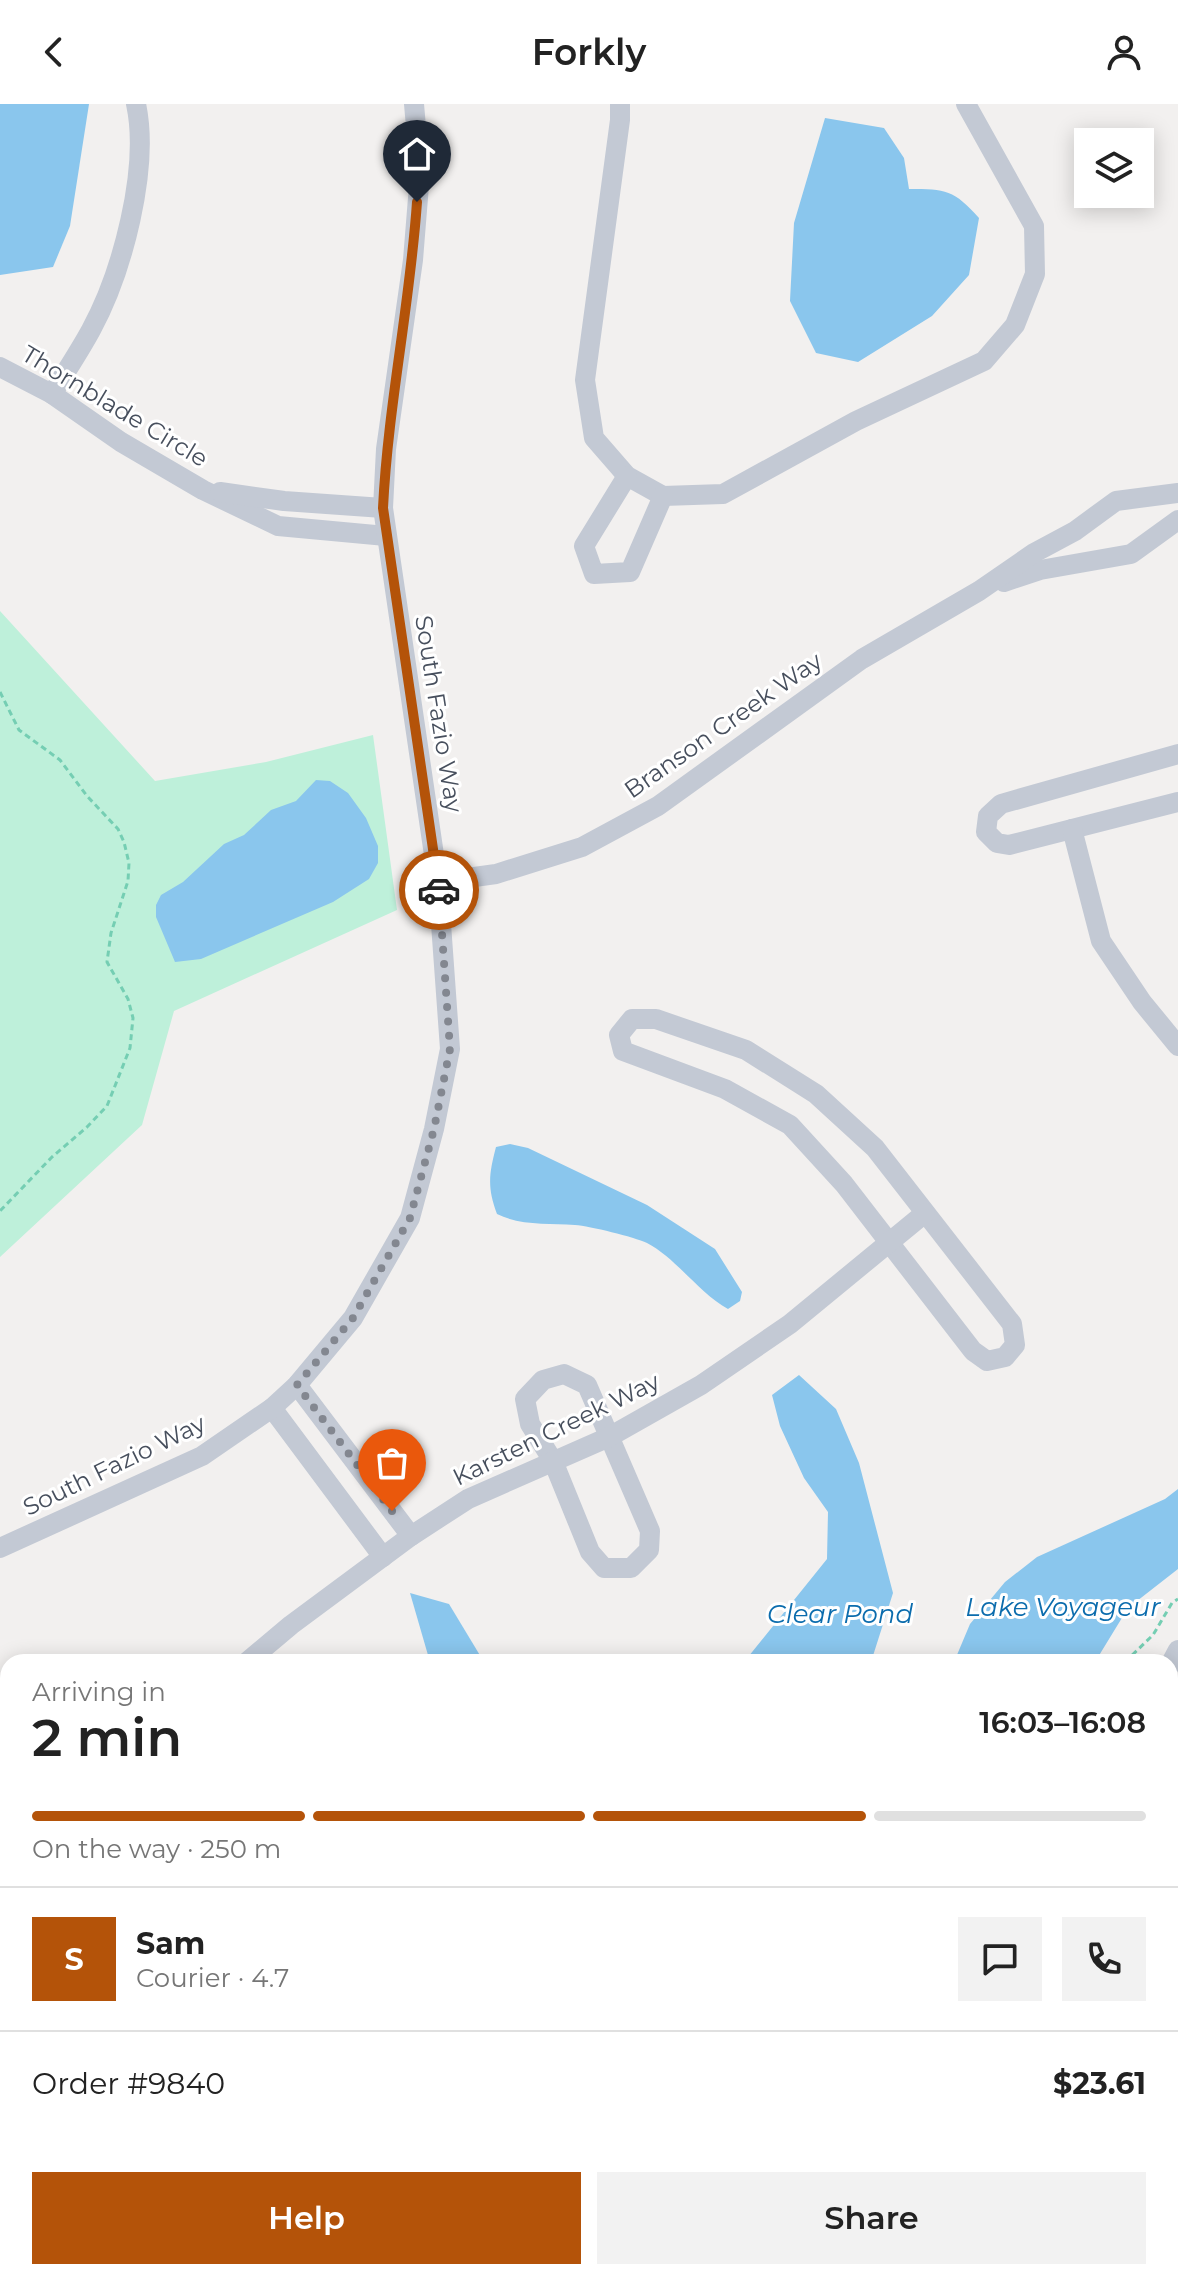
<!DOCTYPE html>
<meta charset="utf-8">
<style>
:root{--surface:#fff;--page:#f2f2f2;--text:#222;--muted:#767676;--line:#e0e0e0;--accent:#b45309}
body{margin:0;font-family:Montserrat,sans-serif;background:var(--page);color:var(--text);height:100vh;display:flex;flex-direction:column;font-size:30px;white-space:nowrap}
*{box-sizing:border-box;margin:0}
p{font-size:26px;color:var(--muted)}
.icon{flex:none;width:44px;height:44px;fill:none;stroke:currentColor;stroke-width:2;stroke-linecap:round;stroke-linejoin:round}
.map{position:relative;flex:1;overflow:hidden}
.drawer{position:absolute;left:0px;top:1550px;width:1178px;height:626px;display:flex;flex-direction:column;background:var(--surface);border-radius:24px 24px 0 0;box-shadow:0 4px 20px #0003}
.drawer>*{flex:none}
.fabs{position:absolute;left:1074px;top:24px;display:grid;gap:16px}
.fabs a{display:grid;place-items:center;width:80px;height:80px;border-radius:0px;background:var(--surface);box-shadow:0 4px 20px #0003;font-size:40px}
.pin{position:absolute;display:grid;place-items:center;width:68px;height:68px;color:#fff;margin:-82px -34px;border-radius:50% 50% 50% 0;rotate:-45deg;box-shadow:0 0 8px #0007}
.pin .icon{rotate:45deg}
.courier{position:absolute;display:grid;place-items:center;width:80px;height:80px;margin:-40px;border:6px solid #b45309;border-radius:50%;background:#fff;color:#222;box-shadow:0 2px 10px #0007}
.overview em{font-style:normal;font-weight:600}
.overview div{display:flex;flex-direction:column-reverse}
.overview{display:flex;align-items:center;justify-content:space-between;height:136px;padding:0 32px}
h1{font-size:52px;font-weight:600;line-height:60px}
.bar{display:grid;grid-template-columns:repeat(4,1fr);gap:12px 8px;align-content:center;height:96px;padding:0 32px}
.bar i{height:10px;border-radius:6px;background:var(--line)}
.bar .current{background:var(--accent)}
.bar p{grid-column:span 4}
.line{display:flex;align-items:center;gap:20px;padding:0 32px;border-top:2px solid var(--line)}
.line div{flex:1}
.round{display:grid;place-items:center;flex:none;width:84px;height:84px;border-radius:0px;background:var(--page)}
.primary-button{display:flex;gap:16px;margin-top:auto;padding:16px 32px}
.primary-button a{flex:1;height:92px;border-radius:0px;background:var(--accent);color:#fff;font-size:32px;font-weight:600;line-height:92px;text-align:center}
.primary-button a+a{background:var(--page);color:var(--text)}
header{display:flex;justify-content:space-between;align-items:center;height:104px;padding:0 32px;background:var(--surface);font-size:36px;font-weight:600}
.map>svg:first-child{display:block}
.green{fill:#bef0da}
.water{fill:#8ac6ed}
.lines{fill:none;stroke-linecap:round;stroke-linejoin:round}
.path{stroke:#75ceb3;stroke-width:3;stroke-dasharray:6 4;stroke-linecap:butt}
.street{stroke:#c3c9d4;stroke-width:20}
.done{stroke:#838790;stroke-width:8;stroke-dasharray:0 14.4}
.route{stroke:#b45309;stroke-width:10}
.labels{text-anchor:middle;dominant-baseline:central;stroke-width:6;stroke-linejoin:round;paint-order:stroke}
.street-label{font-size:24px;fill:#474f5d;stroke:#fff}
.water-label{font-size:26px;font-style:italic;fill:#0b6cad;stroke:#fff}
</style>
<header><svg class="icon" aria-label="back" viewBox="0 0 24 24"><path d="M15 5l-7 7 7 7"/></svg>Forkly<svg class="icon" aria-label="person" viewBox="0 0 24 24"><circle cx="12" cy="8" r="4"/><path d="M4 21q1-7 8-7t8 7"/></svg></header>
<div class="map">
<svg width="1178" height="2175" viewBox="0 0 1178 2175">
<rect width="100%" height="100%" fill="#f2f0ef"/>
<path class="green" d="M0,507l155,170 111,-19 107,-27 24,175 -223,101 -32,114 -142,132z"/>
<g class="water">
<path d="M0,0h89l-19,122 -17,41 -53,8z"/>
<path d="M825,14l59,10 20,30 5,31c37,0 45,1 70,29l-10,57 -37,41 -74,46 -42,-9 -26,-52 4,-78z"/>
<path d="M316,676l14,1 18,12 18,25 12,28v17l-9,16 -36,23 -132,57 -26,3 -19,-45v-12l5,-10 22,-13 41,-38 20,-9 27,-25 25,-9z"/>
<path d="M510,1040l18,4 119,57 68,44 27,43 -2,9 -12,8c-29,-16 -52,-51 -81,-66 -13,-6 -57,-17 -72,-18 -26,-2 -54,1 -78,-11 -10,-27 -8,-40 -1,-67z"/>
<path d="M799,1271l37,34 23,54 34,130 -22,69h-127l83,-103 1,-47 -24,-34 -24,-52 -8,-31z"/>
<path d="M1178,1385v80l-50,39 -33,54h-141l16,-38 35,-42 32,-25 128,-58z"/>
<path d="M410,1489l39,11 35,58h-54z"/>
<path d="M472,2168h157v7h-159z"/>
</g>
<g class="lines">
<g class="path">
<path d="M0,588l19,38 41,30 27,36 31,33 6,13 5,21 -1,18 -17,52 -4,29 21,37 5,19 -3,30 -23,58 -20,21 -35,30 -52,54"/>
<path d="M1125,1558l28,-27 19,-32 6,-4"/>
</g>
<g class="street">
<path d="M620,0v16l-35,260 9,58 33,38 36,20 60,-2 133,-73 128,-60 31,-36 20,-51 -1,-48 -68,-122"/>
<path d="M0,263l52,27 69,48 82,48 75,36 108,10"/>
<path d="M52,290c13,-21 27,-42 39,-64 31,-57 59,-161 45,-226"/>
<path d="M627,372l-43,70 10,28 36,-2 33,-76"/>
<path d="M220,388l64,9 99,7"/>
<path d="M1004,478l36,-12 91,-16 47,-34"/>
<path d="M1178,650l-177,50 -13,12 -2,16 11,11 12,2 169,-43"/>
<path d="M1072,725l29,112 41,61 36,44"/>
<path d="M438,778l58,-8 86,-27 76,-41 204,-147 117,-68 55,-38 41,-22 41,-30 62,-8"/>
<path d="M632,915h24l90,31 70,44 59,54 137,176 3,21 -10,12 -18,4 -14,-10 -129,-167 -54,-59 -65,-36 -102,-38 -4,-16z"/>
<path d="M564,1270l23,11 63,146 -1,19 -18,18h-27l-14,-16 -37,-91 -23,-37 -5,-25 18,-19z"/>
<path d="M297,1281l114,151"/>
<path d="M272,1304l111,149"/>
<path d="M0,1444l202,-92 70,-48 25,-23 56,-67 57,-100 24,-89 16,-80 -12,-167 -55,-374 3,-59 27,-189 7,-87 -6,-69"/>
<path d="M247,1558l44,-37 120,-89 57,-37 141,-62 92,-52 89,-61 135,-111"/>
<path d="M1170,1561l8,-15"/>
<path d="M1170,2009l8,3"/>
</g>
</g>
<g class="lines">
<path class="done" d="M392,1407l-95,-126 56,-67 57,-100 24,-89 16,-80 -11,-159"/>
<path class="route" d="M417,98c-7,103 -29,203 -34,306l56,382"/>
</g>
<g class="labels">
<g class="street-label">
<text transform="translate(115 302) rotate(31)">Thornblade Circle</text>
<text transform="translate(439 610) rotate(81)">South Fazio Way</text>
<text transform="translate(723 621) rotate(-35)">Branson Creek Way</text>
<text transform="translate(556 1325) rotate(-26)">Karsten Creek Way</text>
<text transform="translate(114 1361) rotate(-26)">South Fazio Way</text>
</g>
<g class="water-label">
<text x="1063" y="1503">Lake Voyageur</text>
<text x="840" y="1510">Clear Pond</text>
</g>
</g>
</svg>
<div class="fabs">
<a><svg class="icon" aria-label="layers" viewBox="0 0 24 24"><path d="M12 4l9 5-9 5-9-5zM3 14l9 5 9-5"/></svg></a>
</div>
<div class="pin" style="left:392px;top:1407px;background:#ea580c"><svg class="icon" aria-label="bag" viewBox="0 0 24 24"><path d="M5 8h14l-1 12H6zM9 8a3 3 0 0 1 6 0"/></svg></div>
<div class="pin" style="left:417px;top:98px;background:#1f2937"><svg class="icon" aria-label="home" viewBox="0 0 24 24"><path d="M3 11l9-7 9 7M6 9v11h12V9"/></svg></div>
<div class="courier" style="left:439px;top:786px"><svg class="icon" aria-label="car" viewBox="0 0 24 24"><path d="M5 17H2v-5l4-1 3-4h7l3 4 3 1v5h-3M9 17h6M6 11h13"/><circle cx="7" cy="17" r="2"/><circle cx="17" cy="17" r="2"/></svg></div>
<section class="drawer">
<div class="overview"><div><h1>2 min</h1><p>Arriving in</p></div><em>16:03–16:08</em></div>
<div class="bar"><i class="current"></i><i class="current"></i><i class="current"></i><i></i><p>On the way · 250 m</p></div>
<div class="line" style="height:144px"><b class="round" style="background:var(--accent);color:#fff">S</b><div><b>Sam</b><p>Courier · 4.7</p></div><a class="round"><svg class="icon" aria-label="chat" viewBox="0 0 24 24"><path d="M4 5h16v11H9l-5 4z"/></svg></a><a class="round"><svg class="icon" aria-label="phone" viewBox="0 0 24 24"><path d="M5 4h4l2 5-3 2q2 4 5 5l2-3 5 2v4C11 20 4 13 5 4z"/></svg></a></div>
<div class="line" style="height:104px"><div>Order #9840</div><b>$23.61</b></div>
<div class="primary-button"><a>Help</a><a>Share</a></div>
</section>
</div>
